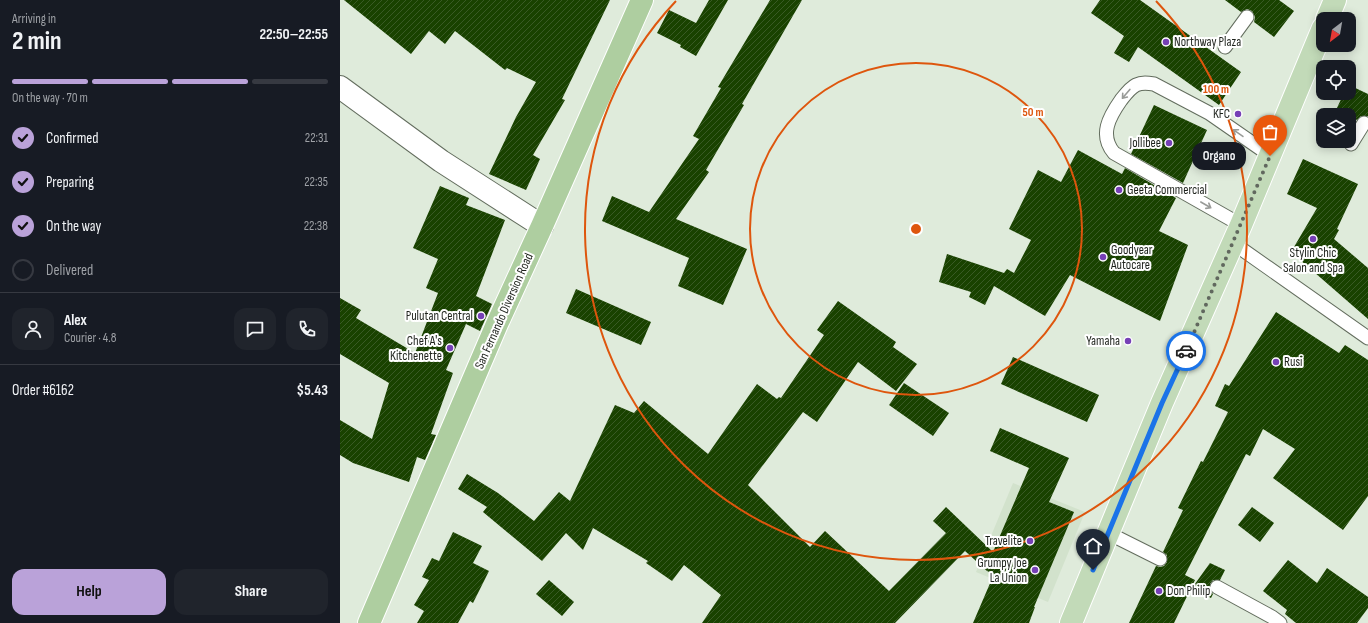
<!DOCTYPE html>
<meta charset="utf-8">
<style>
:root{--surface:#171b24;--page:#20242c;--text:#f1f3f6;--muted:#9ea1a6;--line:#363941;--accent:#baa2d9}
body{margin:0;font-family:"Sofia Sans Condensed",sans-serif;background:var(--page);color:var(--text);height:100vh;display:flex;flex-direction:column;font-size:15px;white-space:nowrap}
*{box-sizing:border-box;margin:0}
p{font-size:13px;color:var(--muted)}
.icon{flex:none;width:22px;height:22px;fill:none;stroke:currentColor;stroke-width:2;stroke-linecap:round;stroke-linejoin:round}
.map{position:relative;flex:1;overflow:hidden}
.side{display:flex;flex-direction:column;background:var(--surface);width:340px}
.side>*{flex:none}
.needle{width:26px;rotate:211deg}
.buttons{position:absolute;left:976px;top:12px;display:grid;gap:8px}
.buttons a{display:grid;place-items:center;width:40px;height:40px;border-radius:8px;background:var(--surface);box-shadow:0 2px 10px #0003;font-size:20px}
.pin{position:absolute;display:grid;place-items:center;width:34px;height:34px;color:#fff;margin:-41px -17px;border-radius:50% 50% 50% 0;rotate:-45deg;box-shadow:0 0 4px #0007}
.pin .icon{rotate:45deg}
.courier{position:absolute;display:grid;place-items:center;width:40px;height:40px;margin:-20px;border:3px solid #1a73e8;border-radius:50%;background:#fff;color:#222;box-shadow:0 1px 5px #0007}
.bubble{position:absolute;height:28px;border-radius:12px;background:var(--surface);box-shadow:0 2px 10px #0003;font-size:13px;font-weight:700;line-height:28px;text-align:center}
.overview em{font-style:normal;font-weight:700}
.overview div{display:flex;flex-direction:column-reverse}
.overview{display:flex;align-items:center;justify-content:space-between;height:68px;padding:0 12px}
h1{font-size:26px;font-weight:700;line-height:30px}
.bar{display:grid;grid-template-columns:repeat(4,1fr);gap:6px 4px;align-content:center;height:48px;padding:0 12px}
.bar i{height:5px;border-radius:3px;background:var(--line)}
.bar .active{background:var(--accent)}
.bar p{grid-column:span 4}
.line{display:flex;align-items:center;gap:10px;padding:0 12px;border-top:1px solid var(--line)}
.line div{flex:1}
.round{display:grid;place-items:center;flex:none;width:42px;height:42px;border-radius:12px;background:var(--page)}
ol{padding:0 12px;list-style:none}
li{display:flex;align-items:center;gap:12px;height:44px}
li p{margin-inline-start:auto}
li .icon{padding:4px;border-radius:50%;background:var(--accent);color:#111;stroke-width:4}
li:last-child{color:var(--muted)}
li i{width:22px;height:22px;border:2px solid var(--line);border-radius:50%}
.cta{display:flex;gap:8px;margin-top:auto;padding:8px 12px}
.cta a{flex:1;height:46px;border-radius:12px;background:var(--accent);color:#111;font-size:16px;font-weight:700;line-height:46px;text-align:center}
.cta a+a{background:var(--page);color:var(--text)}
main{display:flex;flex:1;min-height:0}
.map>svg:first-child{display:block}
.built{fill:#d2e2cc}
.building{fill:url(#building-hatch)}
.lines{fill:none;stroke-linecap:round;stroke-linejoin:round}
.service-casing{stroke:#636d5e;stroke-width:15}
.minor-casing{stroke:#636d5e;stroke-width:24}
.primary-casing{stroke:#fff;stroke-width:24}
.trunk-casing{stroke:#fff;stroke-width:24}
.service{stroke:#fff;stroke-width:13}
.minor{stroke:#fff;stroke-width:22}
.primary{stroke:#c2dab8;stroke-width:22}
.trunk{stroke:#aecea0;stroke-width:22}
.oneway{stroke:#999b98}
.done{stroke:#61685e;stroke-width:4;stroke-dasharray:0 7.2}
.route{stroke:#1a73e8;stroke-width:5}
.ring{fill:none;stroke:#de560d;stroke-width:2}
.poi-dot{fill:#7640b6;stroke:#fff;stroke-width:1.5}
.labels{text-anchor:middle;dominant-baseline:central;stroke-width:4;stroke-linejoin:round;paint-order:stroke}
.poi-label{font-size:13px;fill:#1d211b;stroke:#fff;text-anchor:end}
.street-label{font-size:13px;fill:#1d211b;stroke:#fff}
.centre{fill:#de560d;stroke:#fff;stroke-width:2}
.ring-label{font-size:12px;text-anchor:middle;font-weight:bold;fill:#de560d;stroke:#fff;stroke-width:4;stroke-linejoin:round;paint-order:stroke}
</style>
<main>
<section class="side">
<div class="overview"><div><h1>2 min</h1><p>Arriving in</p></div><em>22:50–22:55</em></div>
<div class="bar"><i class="active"></i><i class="active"></i><i class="active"></i><i></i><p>On the way · 70 m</p></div>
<ol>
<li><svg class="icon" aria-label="check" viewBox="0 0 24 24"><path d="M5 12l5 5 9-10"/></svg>Confirmed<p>22:31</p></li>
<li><svg class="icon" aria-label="check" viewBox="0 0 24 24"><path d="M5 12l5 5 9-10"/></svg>Preparing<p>22:35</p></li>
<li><svg class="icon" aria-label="check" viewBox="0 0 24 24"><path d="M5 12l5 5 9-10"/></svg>On the way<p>22:38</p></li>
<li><i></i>Delivered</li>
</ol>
<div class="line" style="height:72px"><a class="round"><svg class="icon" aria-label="person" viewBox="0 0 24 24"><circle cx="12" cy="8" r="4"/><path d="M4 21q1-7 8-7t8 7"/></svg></a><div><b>Alex</b><p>Courier · 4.8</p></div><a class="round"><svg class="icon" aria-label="chat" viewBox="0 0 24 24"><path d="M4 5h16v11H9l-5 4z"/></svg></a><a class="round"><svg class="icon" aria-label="phone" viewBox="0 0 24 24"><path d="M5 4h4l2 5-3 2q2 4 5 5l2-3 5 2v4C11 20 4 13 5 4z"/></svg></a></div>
<div class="line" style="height:52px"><div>Order #6162</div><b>$5.43</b></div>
<div class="cta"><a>Help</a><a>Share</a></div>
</section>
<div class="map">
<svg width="1028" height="623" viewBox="0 0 1028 623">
<defs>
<pattern id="building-hatch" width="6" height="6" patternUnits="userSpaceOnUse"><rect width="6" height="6" fill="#194200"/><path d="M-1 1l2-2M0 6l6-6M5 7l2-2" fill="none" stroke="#395a25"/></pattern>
</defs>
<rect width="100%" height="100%" fill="#dfebdb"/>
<path class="built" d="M673,483l72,29 -37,90 -72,-30z"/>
<g class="building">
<path d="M4,0h266l-48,99 3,1 -32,55 7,4 -14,31 -37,-16 27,-57 20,-35 -29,-14 -2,2 -50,-39 -10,13 -16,-13 -18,23z"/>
<path d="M369,0h19l-32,56 -16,-9 1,-2 -24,-12 12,-23 27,13z"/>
<path d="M430,0h32l-60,104 2,1 -38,65 3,2 -33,47 71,30 -24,56 -45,-19 11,-28 -87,-37 10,-25 37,16 50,-73 -6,-3 28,-48 -3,-1z"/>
<path d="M760,0h40l101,72 -22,33 -81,-58 -9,15 -15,-9 10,-17 -33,-23z"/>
<path d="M885,0h54l15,11 -20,26 -20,-15 1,-5 -3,-6 -5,-2 -6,3z"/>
<path d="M1009,85l19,9v22h-7l-4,4 -8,-4v-1h-3l-10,-5 8,-17h5z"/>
<path d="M814,105l53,25 -24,53 -52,-29z"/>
<path d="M738,150l44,24 3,-6 51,30 -17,33 29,14 -28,76 -90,-46 -25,41 -51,-30 -9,19 -16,-8 2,-5 -32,-10 8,-28 57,19 3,-4 7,4 17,-33 -22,-11 29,-59 23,12z"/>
<path d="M963,159l55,25 -21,45 2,1 -5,9 34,29v51l-77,-67 26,-44 -30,-14z"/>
<path d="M100,186l29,12 -3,7 39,15 -29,76 16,8 -12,27 -14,-7 -20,46 7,3 -22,61 5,1 -11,25 -8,-3 -8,25 -56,-19 -13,-8v-35l32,19 17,-56 -49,-29v-56l21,12 -5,8 59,35 23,-60 -12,-5 12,-29 -25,-11z"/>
<path d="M236,289l75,33 -10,23 -75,-32z"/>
<path d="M498,301l58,41 -3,5 24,17 -21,27 -38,-29 -41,60 -14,-10 -55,73 62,62 15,-16 64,60 57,-58 -13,-12 13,-14 47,45 36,-84 -39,-17 10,-23 69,30 -20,44 25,10 -40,95h1l-6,16h-56l21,-49 -7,-3 -22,-20 -70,72h-193l19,-28 -37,-30 -12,16 -26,-18 2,-2 -55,-33 -10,22 -17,-17 -24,28 -59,-49 4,-5 -29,-18 9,-15 31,19 36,28 25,-29 11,9 45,-96 19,8 10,-12 64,53 49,-70 20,15 2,-2 2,1 43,-63 -7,-5z"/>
<path d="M936,312l63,41 6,-8 23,15v136l-25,34 -70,-52 22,-29 -32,-20 -13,27 -4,-2 -61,121 10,5 -21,43h-45l27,-57 4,1 4,-1 3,-4v-7l-4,-3 20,-42 -5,-2 23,-47 2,1 25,-50 -13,-6 10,-22 4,2z"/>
<path d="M673,357l86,38 -12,27 -86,-38z"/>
<path d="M564,383l45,30 -16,23 -44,-31z"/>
<path d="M912,507l22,16 -14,19 -22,-17z"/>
<path d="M113,532l29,14 -9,17 16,8 -16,32 -3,-2 -12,22h-41l7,-12 -10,-6 15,-25 -7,-3 10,-19 7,3z"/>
<path d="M948,560l29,23 10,-15 41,29v11l-11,15h-61l-11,-9 2,-4 -24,-19z"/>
<path d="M870,563l15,7 -5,10h-7l-3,4v7l3,3 -2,4 -19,-10z"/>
<path d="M209,580l25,22 -12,14 -26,-22z"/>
</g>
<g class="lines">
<g class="service-casing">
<g id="service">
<path d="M885,47l22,-30"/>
<path d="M1011,144l13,-21"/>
<path d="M901,225l-127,-72c-15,-18 -5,-36 7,-53 4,-5 9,-12 15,-15 6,-3 12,-2 18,-1l55,29 62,43"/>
<path d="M893,243l135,95"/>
<path d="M768,533l52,26"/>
<path d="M877,587l55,30 8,6"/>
</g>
</g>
<g class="minor-casing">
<path id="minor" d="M0,87l101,74 101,65"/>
</g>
<g class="primary-casing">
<g id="primary">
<path d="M987,19l8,-19"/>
<path d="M731,623l91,-220 79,-178 82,-197"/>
</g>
</g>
<g class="trunk-casing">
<path id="trunk" d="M29,623l128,-299 45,-98 100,-226"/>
</g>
<use href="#service" class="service"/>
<use href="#minor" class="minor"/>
<use href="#primary" class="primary"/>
<use href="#trunk" class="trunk"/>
</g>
<defs><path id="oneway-shaft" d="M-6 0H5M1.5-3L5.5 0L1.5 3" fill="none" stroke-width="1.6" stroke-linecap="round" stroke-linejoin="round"/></defs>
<g class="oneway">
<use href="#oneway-shaft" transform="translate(786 94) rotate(130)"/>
<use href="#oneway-shaft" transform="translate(898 133) rotate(-145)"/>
<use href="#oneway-shaft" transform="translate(866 205) rotate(30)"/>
</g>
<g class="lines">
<path class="done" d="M846,351l84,-195"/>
<path class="route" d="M753,570l69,-167 24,-52"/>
</g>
<g class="ring">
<circle cx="576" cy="229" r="166"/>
<path d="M816 1A331 331 0 1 1 336 1"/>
</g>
<g class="poi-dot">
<circle cx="826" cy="42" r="4"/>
<circle cx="898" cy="114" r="4"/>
<circle cx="829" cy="143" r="4"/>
<circle cx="779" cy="190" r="4"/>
<circle cx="973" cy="239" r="4"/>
<circle cx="763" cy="257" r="4"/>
<circle cx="141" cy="316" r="4"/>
<circle cx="788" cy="341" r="4"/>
<circle cx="110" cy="348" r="4"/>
<circle cx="936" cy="362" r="4"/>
<circle cx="690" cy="541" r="4"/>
<circle cx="695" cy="570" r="4"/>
<circle cx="819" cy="591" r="4"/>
</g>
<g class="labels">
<g class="poi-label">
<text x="834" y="42" text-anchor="start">Northway Plaza</text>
<text x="890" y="114">KFC</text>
<text x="821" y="143">Jollibee</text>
<text x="787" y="190" text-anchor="start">Geeta Commercial</text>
<text x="771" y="250" text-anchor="start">Goodyear<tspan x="771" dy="15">Autocare</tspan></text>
<text x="973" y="253" text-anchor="middle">Stylin Chic<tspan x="973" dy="15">Salon and Spa</tspan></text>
<text x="133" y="316">Pulutan Central</text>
<text x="102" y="341">Chef A's<tspan x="102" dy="15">Kitchenette</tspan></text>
<text x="780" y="341">Yamaha</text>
<text x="944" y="362" text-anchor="start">Rusi</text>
<text x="682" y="541">Travelite</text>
<text x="687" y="563">Grumpy Joe<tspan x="687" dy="15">La Union</tspan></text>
<text x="827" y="591" text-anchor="start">Don Philip</text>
</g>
<g class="street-label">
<text transform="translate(164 311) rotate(-66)">San Fernando Diversion Road</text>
</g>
</g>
<circle cx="576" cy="229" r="6" class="centre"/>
<g class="ring-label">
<text x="876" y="93">100 m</text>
<text x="693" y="116">50 m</text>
</g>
</svg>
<div class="buttons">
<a><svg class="needle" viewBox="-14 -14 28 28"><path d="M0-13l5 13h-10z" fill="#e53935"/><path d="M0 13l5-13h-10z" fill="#9ea1a6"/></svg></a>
<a><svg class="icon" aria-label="locate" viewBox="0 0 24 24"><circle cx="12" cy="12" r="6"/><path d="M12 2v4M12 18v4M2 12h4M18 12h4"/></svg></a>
<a><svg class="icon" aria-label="layers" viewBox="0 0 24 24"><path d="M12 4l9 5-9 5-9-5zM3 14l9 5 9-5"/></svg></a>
</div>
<div class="pin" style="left:930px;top:156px;background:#ea580c"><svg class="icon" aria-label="bag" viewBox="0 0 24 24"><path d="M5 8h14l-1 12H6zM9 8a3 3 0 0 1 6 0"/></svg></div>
<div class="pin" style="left:753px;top:570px;background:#1f2937"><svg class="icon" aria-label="home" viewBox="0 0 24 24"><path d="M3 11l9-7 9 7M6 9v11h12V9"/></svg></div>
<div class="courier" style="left:846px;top:351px"><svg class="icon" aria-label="car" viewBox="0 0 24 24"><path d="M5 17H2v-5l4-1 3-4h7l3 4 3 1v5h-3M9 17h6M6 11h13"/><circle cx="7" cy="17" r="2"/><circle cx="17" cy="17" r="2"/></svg></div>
<div class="bubble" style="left:852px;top:142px;width:54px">Organo</div>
</div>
</main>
